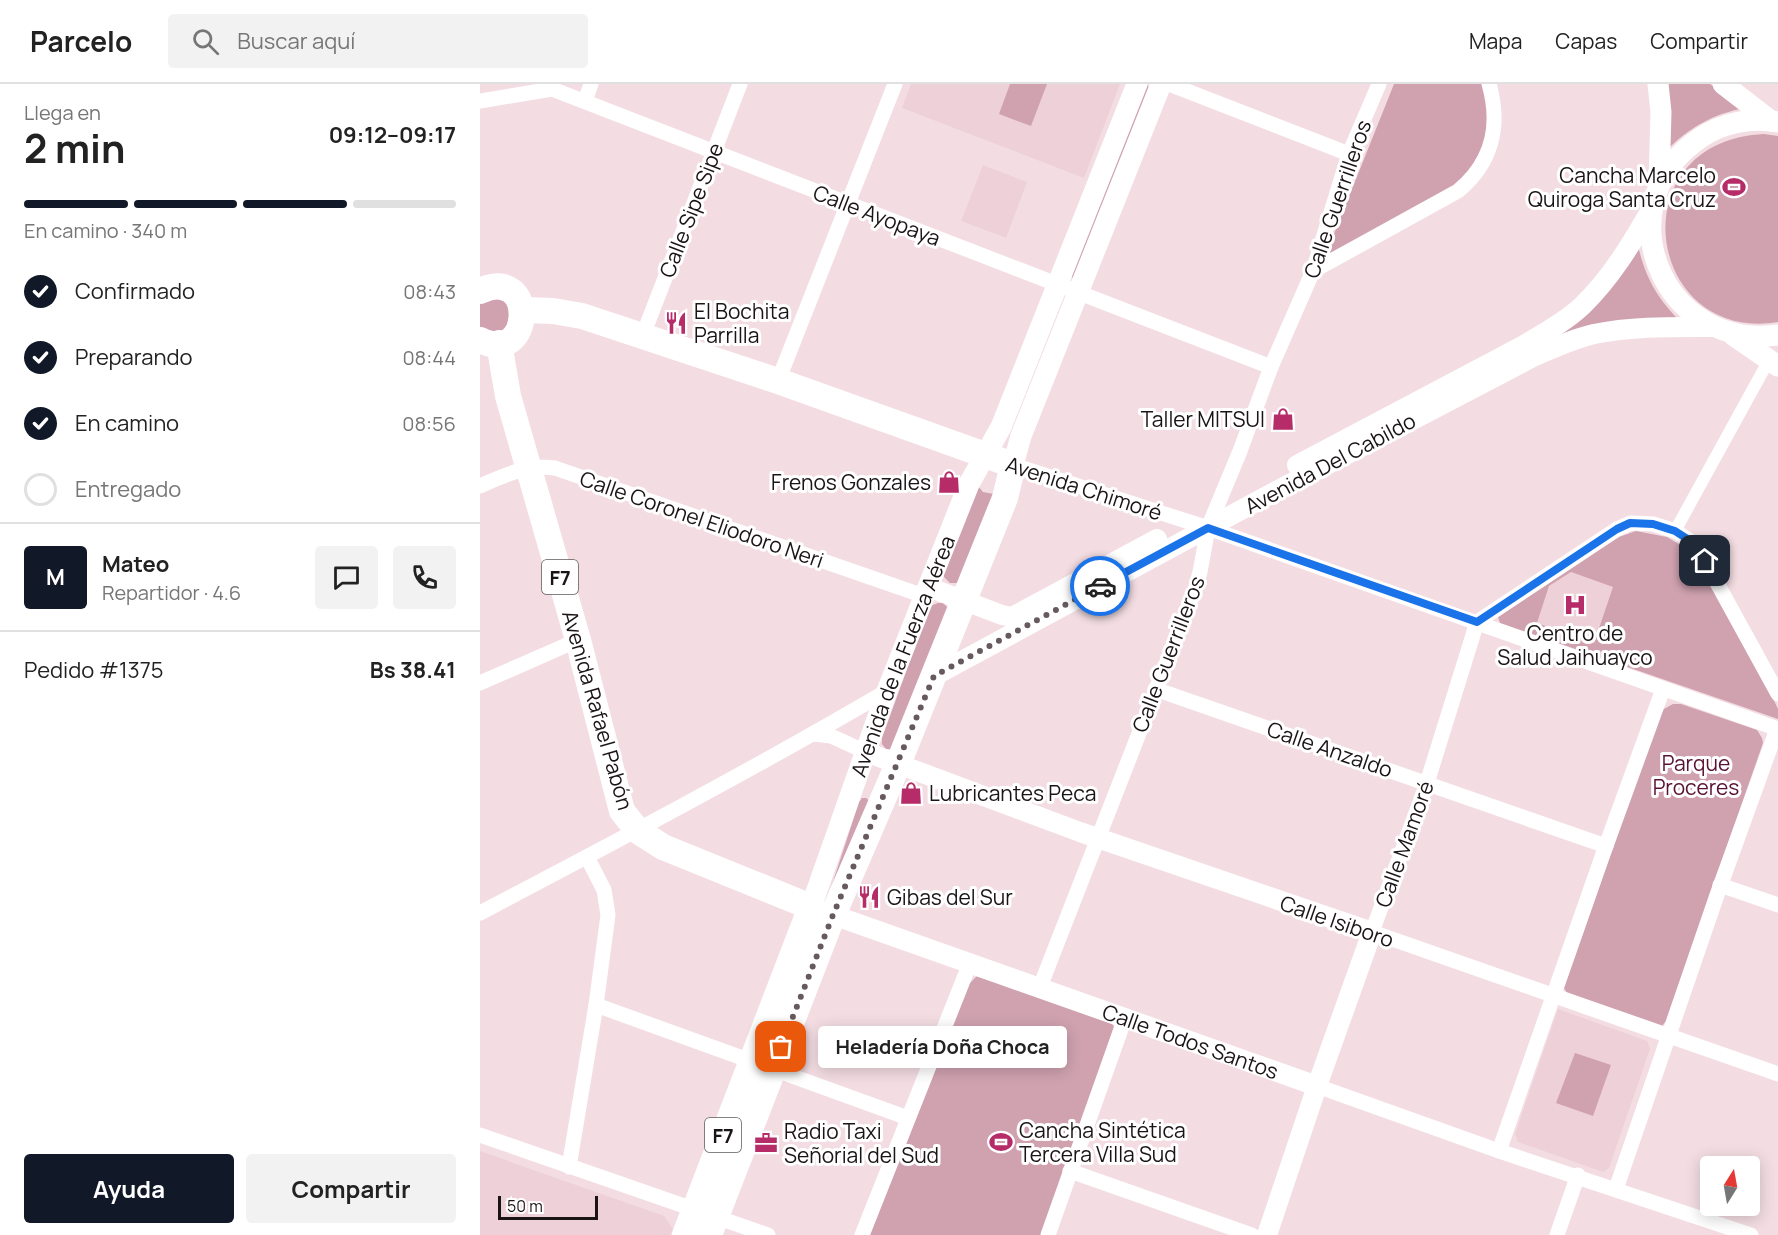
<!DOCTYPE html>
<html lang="es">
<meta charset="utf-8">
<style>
:root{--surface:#fff;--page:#f2f2f2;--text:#222;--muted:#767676;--line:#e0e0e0;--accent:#111827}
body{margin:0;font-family:Manrope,sans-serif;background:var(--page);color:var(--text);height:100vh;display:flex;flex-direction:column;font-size:22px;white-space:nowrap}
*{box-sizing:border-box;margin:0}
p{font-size:20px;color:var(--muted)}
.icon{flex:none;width:33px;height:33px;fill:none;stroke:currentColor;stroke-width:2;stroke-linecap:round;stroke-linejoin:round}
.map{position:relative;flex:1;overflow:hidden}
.sheet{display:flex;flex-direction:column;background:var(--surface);width:480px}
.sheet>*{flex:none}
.needle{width:39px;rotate:11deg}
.buttons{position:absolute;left:1220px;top:1072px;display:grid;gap:12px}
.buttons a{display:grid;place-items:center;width:60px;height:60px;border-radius:6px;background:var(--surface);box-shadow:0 3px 15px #0003;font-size:30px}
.scale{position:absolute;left:18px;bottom:15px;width:100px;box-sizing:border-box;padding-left:6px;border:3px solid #1b1416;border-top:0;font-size:16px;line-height:21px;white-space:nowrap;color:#1b1416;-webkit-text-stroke:4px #fff;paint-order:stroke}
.pin{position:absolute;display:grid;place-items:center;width:51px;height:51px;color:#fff;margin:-26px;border-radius:12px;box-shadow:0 3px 9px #0006}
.courier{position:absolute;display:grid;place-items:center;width:60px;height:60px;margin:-30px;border:4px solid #1a73e8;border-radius:50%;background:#fff;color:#222;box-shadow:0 2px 8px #0007}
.bubble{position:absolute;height:42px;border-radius:6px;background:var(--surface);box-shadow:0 3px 15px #0003;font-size:20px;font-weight:700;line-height:42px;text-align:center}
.headline em{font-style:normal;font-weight:700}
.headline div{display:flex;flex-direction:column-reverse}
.headline{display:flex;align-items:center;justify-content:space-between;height:102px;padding:0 24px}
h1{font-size:39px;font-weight:700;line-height:45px}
.bar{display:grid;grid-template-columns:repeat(4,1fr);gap:9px 6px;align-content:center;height:72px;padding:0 24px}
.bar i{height:8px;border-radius:4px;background:var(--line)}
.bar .on{background:var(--accent)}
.bar p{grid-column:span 4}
.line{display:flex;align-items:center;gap:15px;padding:0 24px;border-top:2px solid var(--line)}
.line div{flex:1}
.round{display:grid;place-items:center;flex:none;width:63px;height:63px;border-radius:6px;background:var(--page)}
ol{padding:0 24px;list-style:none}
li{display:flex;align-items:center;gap:18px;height:66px}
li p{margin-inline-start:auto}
li .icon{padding:6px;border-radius:50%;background:var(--accent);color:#fff;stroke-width:4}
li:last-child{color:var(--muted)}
li i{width:33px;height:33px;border:3px solid var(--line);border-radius:50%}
.button{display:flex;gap:12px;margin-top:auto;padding:12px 24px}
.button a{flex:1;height:69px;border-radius:6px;background:var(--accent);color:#fff;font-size:24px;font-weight:700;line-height:69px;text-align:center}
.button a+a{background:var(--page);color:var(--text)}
header{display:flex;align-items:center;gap:36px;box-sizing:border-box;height:84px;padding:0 30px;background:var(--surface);border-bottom:2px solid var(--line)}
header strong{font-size:28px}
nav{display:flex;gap:33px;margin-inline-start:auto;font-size:21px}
.search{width:420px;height:54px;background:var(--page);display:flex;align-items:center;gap:15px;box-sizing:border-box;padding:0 21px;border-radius:6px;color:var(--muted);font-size:22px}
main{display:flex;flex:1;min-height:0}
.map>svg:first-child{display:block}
.built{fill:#eed0d8}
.green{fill:#d0a2b0;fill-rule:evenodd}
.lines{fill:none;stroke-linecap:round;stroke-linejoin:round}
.pedestrian{stroke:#fff;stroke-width:12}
.minor{stroke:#fff;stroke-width:15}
.tertiary{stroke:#fff;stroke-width:20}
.secondary{stroke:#fff;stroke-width:21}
.trunk{stroke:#fff;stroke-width:26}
.done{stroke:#675a5e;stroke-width:6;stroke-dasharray:0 10.8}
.route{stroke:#1a73e8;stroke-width:8}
.labels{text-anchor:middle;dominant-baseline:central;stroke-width:6;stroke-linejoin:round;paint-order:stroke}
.shield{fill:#fff;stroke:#5f5a5c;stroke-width:1.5}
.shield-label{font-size:20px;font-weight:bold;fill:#1b1416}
.poi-label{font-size:21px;fill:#1b1416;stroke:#fff;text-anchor:start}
.street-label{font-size:21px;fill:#1b1416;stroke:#fff}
.park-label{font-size:21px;fill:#5a1232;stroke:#fff}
</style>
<header>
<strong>Parcelo</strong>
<div class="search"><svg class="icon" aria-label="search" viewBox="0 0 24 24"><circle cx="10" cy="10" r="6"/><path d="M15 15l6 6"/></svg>Buscar aquí</div>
<nav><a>Mapa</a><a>Capas</a><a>Compartir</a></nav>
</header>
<main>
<section class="sheet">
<div class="headline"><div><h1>2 min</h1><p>Llega en</p></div><em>09:12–09:17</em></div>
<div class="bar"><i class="on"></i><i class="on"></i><i class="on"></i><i></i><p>En camino · 340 m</p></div>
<ol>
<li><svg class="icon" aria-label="check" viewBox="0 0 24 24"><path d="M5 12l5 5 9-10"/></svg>Confirmado<p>08:43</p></li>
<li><svg class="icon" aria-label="check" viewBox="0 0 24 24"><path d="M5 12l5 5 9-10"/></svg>Preparando<p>08:44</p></li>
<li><svg class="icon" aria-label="check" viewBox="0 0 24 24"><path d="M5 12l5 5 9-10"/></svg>En camino<p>08:56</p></li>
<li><i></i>Entregado</li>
</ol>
<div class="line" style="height:108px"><b class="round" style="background:var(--accent);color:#fff">M</b><div><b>Mateo</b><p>Repartidor · 4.6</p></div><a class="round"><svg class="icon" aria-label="chat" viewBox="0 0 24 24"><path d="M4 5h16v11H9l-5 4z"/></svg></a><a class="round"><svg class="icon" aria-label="phone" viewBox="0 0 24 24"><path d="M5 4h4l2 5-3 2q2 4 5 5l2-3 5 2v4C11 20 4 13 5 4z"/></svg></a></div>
<div class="line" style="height:78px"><div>Pedido #1375</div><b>Bs 38.41</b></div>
<div class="button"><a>Ayuda</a><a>Compartir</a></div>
</section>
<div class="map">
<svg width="1298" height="1151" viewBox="0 0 1298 1151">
<rect width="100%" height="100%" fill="#f3dde3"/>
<g class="built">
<path d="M431,0h209l-36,94 -182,-70z"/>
<path d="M503,81l44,17 -21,56 -45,-17z"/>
<path d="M1091,488l43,15 -20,57 -57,-21 12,-37z"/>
<path d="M1078,925l89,32 3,8 -41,119 -6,4 -85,-30 -3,-8z"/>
<path d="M0,1067l184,65 9,13 -3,6h-190z"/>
</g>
<g class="green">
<path d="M530,0h37l-16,42 -32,-12z"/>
<path d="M914,0h88l6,16v36l-23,44 -141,79z"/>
<path d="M1185,0h45l35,24c-32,6 -55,19 -78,42z"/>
<path d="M667,1l2,2 -75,191 -3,-1z"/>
<path d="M1284,50l14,2v186c-133,22 -161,-181 -14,-188z"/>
<path d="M1158,162c8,33 19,52 43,76l-137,21z"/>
<path d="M8,212l24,8 -7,29 -25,-4v-27z"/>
<path d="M498,402l5,6 11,2 -36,89h-8l-6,-6 -1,-4z"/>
<path d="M1156,447l31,6 15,9 7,6 16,22 64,116 9,19v10l-278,-96 -2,-6 121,-80zM1091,488l42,15 -19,56 -57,-20 12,-37z"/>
<path d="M458,519h5l6,6 -57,140h-6l-4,-5v-6l48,-132z"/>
<path d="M1193,620h8l76,26 5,8 1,5 -97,278 -4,5 -95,-33 -3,-5 94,-269 4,-9z"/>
<path d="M382,714h4l4,3 -41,93 30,-92z"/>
<path d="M497,892l134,45 3,6 -72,208h-172l99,-251z"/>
<path d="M1095,969l36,12 -18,51 -37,-13z"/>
</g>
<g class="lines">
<path class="pedestrian" d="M1195,447l94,-171"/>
<g class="minor">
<path d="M689,0l180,70"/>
<path d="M0,17l72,-12 719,278"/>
<path d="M105,17l6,-17"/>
<path d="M833,187l145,-80c34,-28 43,-65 31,-107"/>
<path d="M163,251l97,-251"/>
<path d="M298,297l117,-297"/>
<path d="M533,381l195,63 570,201"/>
<path d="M0,402c25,-11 48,-22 75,-18l369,128"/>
<path d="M997,538l-50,161 -55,149 406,142"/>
<path d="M997,538l140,-93 14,-6 22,1 22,7 14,9 16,21 73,133"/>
<path d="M0,599l98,-43"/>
<path d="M675,605l451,157"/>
<path d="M334,650l17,2 35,16"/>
<path d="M1240,801l58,20"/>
<path d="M0,829c137,-72 274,-144 407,-222"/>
<path d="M560,903l155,-397 5,-18 8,-44 32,-77 31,-84 42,-96 36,-117 30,-70"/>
<path d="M116,921l312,113"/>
<path d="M837,1002l182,65 252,84"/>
<path d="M0,1051l288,100"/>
<path d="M1019,1067l104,-297 60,-165"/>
<path d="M89,1083l27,-162 12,-90 -4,-25 -17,-33"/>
<path d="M590,1087l182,64"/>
<path d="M1136,1105l101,-294 60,-166"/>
<path d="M382,1151l108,-272"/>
<path d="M568,1151l77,-217"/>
<path d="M1077,1151l21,-60"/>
</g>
<g class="tertiary">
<path d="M817,381l227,-120c20,-12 41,-23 58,-39 29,-28 50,-63 70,-98"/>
<path d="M448,503l74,28 10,2 145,-78"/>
<path d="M454,592l331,-179 268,-140c20,-9 40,-18 61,-23 39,-8 80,-7 120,-7"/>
<path d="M386,668l214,80 292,100 -55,154 -50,149"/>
<path id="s1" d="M339,826l498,176"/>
</g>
<g class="secondary">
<path d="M1178,0l3,28 -2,71"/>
<path d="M1243,0l48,37"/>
<path d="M1298,38c-27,-5 -56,1 -78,16 -98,67 -38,213 78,197"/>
<path d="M1253,251l45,31"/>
<path d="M533,381l8,-29 140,-352"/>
<path id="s2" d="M331,823l76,-216 41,-104 41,-103 32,-57 136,-343"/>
</g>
<g class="trunk">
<path d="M0,207c57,-27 54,76 0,49"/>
<path d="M42,226l31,1 29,5 196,65 235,84 -8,33 -107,266 -65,151 -124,320"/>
<path d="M19,259l9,53 70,244 44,171 16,20 25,16 148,60 -126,328"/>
</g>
</g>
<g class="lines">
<path class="done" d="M301,963l52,-132 101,-239 166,-90"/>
<path class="route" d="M620,502l108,-58 269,94 140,-93 13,-6 23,1 22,7 14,9 16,21"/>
</g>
<defs>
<g id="stadium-bare" transform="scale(1.8)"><path d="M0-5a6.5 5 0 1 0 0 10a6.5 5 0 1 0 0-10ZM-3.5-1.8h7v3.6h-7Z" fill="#b62c69" stroke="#fff" stroke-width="2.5" paint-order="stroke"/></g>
<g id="restaurant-bare" transform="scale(1.8)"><path d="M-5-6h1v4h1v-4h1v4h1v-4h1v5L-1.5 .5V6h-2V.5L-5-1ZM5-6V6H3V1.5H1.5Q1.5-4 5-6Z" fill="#b62c69" stroke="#fff" stroke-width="2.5" paint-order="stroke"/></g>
<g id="shop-bare" transform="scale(1.8)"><path d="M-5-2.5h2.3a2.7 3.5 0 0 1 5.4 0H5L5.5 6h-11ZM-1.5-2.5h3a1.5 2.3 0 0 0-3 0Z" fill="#b62c69" stroke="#fff" stroke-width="2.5" paint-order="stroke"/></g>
<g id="hospital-bare" transform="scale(1.8)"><path d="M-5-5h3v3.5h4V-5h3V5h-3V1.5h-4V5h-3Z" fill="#b62c69" stroke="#fff" stroke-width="2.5" paint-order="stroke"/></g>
<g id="office-bare" transform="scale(1.8)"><path d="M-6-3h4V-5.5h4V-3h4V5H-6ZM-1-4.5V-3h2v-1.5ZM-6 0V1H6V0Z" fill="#b62c69" stroke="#fff" stroke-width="2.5" paint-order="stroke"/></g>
</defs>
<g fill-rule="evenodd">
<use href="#stadium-bare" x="1254" y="103"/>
<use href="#restaurant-bare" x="196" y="239"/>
<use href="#shop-bare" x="803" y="335"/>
<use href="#shop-bare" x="469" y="398"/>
<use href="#hospital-bare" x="1095" y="521"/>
<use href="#shop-bare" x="431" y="709"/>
<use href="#restaurant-bare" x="389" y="813"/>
<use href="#stadium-bare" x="521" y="1058"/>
<use href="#office-bare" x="286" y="1059"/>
</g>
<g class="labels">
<g class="shield">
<rect x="62" y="476" width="36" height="34" rx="4.5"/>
<rect x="225" y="1034" width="36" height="34" rx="4.5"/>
</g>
<g class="shield-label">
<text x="80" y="493">F7</text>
<text x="243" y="1051">F7</text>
</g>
<g class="poi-label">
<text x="1236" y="91" text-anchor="end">Cancha Marcelo<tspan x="1236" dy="24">Quiroga Santa Cruz</tspan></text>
<text x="214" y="227">El Bochita<tspan x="214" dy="24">Parrilla</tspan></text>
<text x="785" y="335" text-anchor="end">Taller MITSUI</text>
<text x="451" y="398" text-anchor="end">Frenos Gonzales</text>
<text x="1095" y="549" text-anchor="middle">Centro de<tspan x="1095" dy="24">Salud Jaihuayco</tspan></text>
<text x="449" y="709">Lubricantes Peca</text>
<text x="407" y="813">Gibas del Sur</text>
<text x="539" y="1046">Cancha Sintética<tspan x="539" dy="24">Tercera Villa Sud</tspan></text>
<text x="304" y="1047">Radio Taxi<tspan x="304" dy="24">Señorial del Sud</tspan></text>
</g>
<g class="street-label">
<text transform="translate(857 115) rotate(-71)">Calle Guerrilleros</text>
<text transform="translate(211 126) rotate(-69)">Calle Sipe Sipe</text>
<text transform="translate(397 131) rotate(21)">Calle Ayopaya</text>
<text transform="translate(850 379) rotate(-28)">Avenida Del Cabildo</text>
<text transform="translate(604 404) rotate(18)">Avenida Chimoré</text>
<text transform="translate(222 435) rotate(19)">Calle Coronel Eliodoro Neri</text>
<text transform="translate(688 570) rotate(-69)">Calle Guerrilleros</text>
<text stroke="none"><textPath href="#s2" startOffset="267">Avenida de la Fuerza Aérea</textPath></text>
<text transform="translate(118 626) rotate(74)">Avenida Rafael Pabón</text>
<text transform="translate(850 665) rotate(19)">Calle Anzaldo</text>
<text transform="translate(924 760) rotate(-70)">Calle Mamoré</text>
<text transform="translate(857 837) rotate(19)">Calle Isiboro</text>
<text stroke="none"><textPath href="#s1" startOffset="394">Calle Todos Santos</textPath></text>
</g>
<g class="park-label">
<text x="1216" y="679">Parque<tspan x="1216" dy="24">Proceres</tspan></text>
</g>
</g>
</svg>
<div class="buttons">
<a><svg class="needle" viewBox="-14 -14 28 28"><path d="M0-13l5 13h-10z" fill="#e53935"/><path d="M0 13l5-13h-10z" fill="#767676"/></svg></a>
</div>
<div class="scale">50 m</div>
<div class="pin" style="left:301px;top:963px;background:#ea580c"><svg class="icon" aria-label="bag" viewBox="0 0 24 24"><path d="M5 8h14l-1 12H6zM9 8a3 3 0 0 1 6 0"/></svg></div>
<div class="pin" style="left:1225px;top:477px;background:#1f2937"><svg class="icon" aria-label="home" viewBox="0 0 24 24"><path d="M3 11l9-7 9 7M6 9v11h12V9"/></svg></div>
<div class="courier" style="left:620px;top:502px"><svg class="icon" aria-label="car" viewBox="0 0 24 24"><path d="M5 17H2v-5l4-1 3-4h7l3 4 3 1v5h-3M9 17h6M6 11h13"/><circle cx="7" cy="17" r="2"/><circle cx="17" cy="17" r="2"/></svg></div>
<div class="bubble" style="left:338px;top:942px;width:249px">Heladería Doña Choca</div>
</div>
</main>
